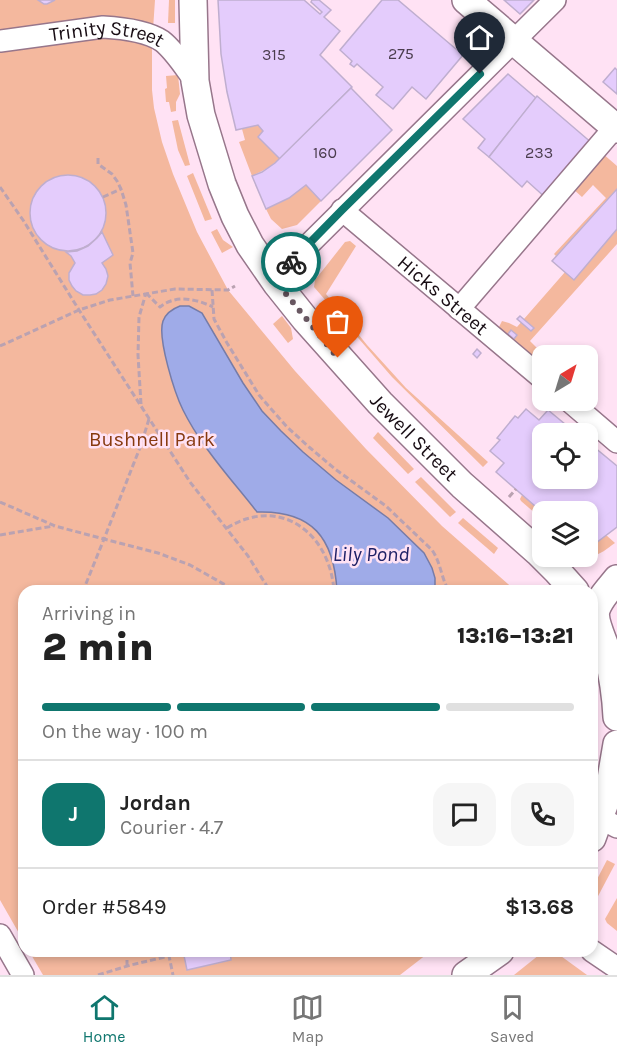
<!DOCTYPE html>
<meta charset="utf-8">
<style>
:root{--surface:#fff;--page:#f6f6f6;--text:#222;--muted:#767676;--line:#e0e0e0;--accent:#0f766e}
body{margin:0;font-family:Karla,sans-serif;background:var(--page);color:var(--text);height:100vh;display:flex;flex-direction:column;font-size:22px;white-space:nowrap}
*{box-sizing:border-box;margin:0}
p{font-size:20px;color:var(--muted)}
.icon{flex:none;width:33px;height:33px;fill:none;stroke:currentColor;stroke-width:2;stroke-linecap:round;stroke-linejoin:round}
.map{position:relative;flex:1;overflow:hidden}
.panel{position:absolute;left:18px;top:585px;width:580px;height:372px;display:flex;flex-direction:column;background:var(--surface);border-radius:18px;box-shadow:0 3px 9px #0003}
.panel>*{flex:none}
.needle{width:39px;rotate:38deg}
.controls{position:absolute;left:532px;top:345px;display:grid;gap:12px}
.controls a{display:grid;place-items:center;width:66px;height:66px;border-radius:12px;background:var(--surface);box-shadow:0 3px 9px #0003;font-size:30px}
.pin{position:absolute;display:grid;place-items:center;width:51px;height:51px;color:#fff;margin:-62px -26px;border-radius:50% 50% 50% 0;rotate:-45deg;box-shadow:0 0 6px #0007}
.pin .icon{rotate:45deg}
.courier{position:absolute;display:grid;place-items:center;width:60px;height:60px;margin:-30px;border:4px solid #0f766e;border-radius:50%;background:#fff;color:#222;box-shadow:0 2px 8px #0007}
.head em{font-style:normal;font-weight:800}
.head div{display:flex;flex-direction:column-reverse}
.head{display:flex;align-items:center;justify-content:space-between;height:102px;padding:0 24px}
h1{font-size:39px;font-weight:800;line-height:45px}
.bar{display:grid;grid-template-columns:repeat(4,1fr);gap:9px 6px;align-content:center;height:72px;padding:0 24px}
.bar i{height:8px;border-radius:4px;background:var(--line)}
.bar .current{background:var(--accent)}
.bar p{grid-column:span 4}
.line{display:flex;align-items:center;gap:15px;padding:0 24px;border-top:2px solid var(--line)}
.line div{flex:1}
.round{display:grid;place-items:center;flex:none;width:63px;height:63px;border-radius:18px;background:var(--page)}
.tabs{display:flex;justify-content:space-around;align-items:center;height:84px;border-top:2px solid var(--line);background:var(--surface);font-size:16px;color:var(--muted)}
.tabs a{display:grid;justify-items:center;gap:3px}
.tabs .current{color:var(--accent)}
.map>svg:first-child{display:block}
.green{fill:#f4b89e}
.water{fill:#9fabe8;stroke:#767ca8;stroke-width:1.5}
.building{fill:#e4ccfc;stroke:#bfaecf;stroke-width:1.5}
.lines{fill:none;stroke-linecap:round;stroke-linejoin:round}
.minor-casing{stroke:#97768b;stroke-width:24}
.major-casing{stroke:#97768b;stroke-width:30}
.path{stroke:#baa2b1;stroke-width:3;stroke-dasharray:6 3;stroke-linecap:butt}
.minor{stroke:#fff;stroke-width:21}
.major{stroke:#fff;stroke-width:27}
.done{stroke:#695862;stroke-width:6;stroke-dasharray:0 10.8}
.route{stroke:#0f766e;stroke-width:8}
.labels{text-anchor:middle;dominant-baseline:central;stroke-width:5;stroke-linejoin:round;paint-order:stroke}
.number-label{font-size:16px;fill:#4b3d4e}
.street-label{font-size:20px;fill:#180d14;stroke:#ffe2f4}
.park-label{font-size:20px;fill:#87390f;stroke:#ffe2f4}
.water-label{font-size:21px;font-style:italic;fill:#1f2166;stroke:#ffe2f4}
</style>
<div class="map">
<svg width="617" height="975" viewBox="0 0 617 975">
<rect width="100%" height="100%" fill="#ffe2f4"/>
<g class="green">
<path d="M0,0h155l-3,44v46l2,18 8,34 11,32 24,58 31,58 67,81 71,78 76,77 74,65h-492v351l-24,-42z"/>
<path d="M169,0h6v23h-7z"/>
<path d="M178,75l2,19 -4,8v9l-5,1 -2,-10h-3l-1,-13 2,-1 -1,-12z"/>
<path d="M178,120l12,45 -5,1 -7,-16 -6,-29z"/>
<path d="M258,125l5,6 -5,6 22,22 -12,9 -16,8 -13,-34 6,-2 -3,-11z"/>
<path d="M602,153l15,13v23l-61,67 -2,-2 52,-56 -13,-13 -11,12 -10,-9z"/>
<path d="M193,173l19,46 -7,2 -18,-45z"/>
<path d="M306,185l15,16 -24,24 -15,4 -11,-10 -5,-10 23,-11z"/>
<path d="M217,229l6,11 10,7 -11,6 -11,-21z"/>
<path d="M617,229v15l-87,97 10,10v5l-5,2 -34,-27 -2,-4 3,-6 7,2 8,4 48,-55z"/>
<path d="M350,241l6,5 -30,48 41,51 39,43 82,74 -5,5 -91,-90 -78,-90 1,-7 30,-38z"/>
<path d="M282,316l9,12 2,11 -5,4 -15,-19z"/>
<path d="M378,432l36,37 -6,5 -35,-36z"/>
<path d="M421,477l35,35 -6,5 -35,-35z"/>
<path d="M522,495l21,18v7l-22,-19 -1,-2z"/>
<path d="M463,518l35,30 -4,6 -36,-31z"/>
<path d="M606,535l9,8c-9,6 -16,14 -27,12v-6z"/>
<path d="M607,860l8,4 -19,36 -3,-2v-11z"/>
<path d="M617,898v33l-10,-8 -2,-4z"/>
<path d="M29,951h402l-31,24h-357z"/>
<path d="M544,951h10l33,24h-73z"/>
</g>
<path class="water" d="M180,306h9l13,7 41,70 19,28 19,20 22,21 33,28 52,38 36,35 8,15 3,10v13h-98c-3,-53 -25,-81 -80,-79 -17,-22 -36,-43 -52,-66 -8,-11 -16,-24 -22,-36 -8,-16 -26,-72 -20,-89 3,-8 9,-12 17,-15z"/>
<g class="building">
<path d="M38,0h17l-8,4h-3z"/>
<path d="M218,0h86l16,14 2,-2 -11,-10 1,-2h7l12,10 -7,7 16,14 -20,24 32,32 -72,72 -22,-22 5,-6 -5,-6 -22,5 -9,-38 -6,-38z"/>
<path d="M382,0h16l65,55 -37,44 -14,-12 -19,22 -17,-14 7,-8 -26,-23 -3,3 -4,-3 2,-3 -12,-11z"/>
<path d="M504,0h30l-14,14z"/>
<path d="M615,68l2,2v24l-14,-12z"/>
<path d="M508,74l28,24 -47,59 -11,-9 7,-9 -22,-20z"/>
<path d="M351,88l41,42 -71,71 -15,-16 -17,13 -23,11 -14,-33 10,-4 13,-9z"/>
<path d="M537,96l56,48 -46,55 -20,-18 -5,6 -33,-30z"/>
<circle cx="68" cy="213" r="38"/>
<path d="M617,189v40l-43,51 -22,-19z"/>
<path d="M102,232l11,23 -11,8 4,6 2,7 -2,8 -4,6 -6,4 -6,1h-7l-7,-4 -4,-5 -3,-6v-7l6,-10 -4,-7 -5,-4 11,-1 11,-5 9,-8z"/>
<path d="M520,316l14,12 -3,3 -14,-12z"/>
<path d="M511,330l6,5 -3,4 -6,-5z"/>
<path d="M477,349l4,4 -4,5 -4,-4z"/>
<path d="M526,409l13,11 9,-10 29,24h-34v44h45v-36l29,24v61l-29,22v-37h-45v1l-47,-41 8,-9 -14,-12 10,-11 -3,-2 18,-22 3,2z"/>
<path d="M183,951h47l1,9 -44,10z"/>
</g>
<g class="lines">
<g class="minor-casing">
<g id="minor">
<path id="s1" d="M0,41l103,-14c18,1 44,4 59,14 13,10 23,27 33,40"/>
<path id="s2" d="M342,210l201,169"/>
<path d="M274,279l281,-279"/>
<path d="M459,309l156,-182"/>
<path d="M568,400l49,42"/>
<path d="M600,818l17,9"/>
<path d="M0,935l23,40"/>
<path d="M592,951l25,17"/>
</g>
</g>
<g class="major-casing">
<g id="major">
<path id="s3" d="M193,0l2,81 6,34 21,69 13,32 15,29 27,39 28,35 75,84 82,82 76,67 19,19 18,20"/>
<path d="M466,0l151,129"/>
<path d="M617,579c-7,9 -18,20 -21,31 -3,12 9,33 12,46 5,20 8,40 9,61"/>
<path d="M592,838l17,-47 8,-47"/>
<path d="M466,975l34,-24"/>
</g>
</g>
<g class="path">
<path d="M98,158v6l14,10 5,7 4,8 5,16 7,48 -3,10 3,33"/>
<path d="M0,187l23,33 56,90 111,172 58,74 22,35"/>
<path d="M103,197l18,-8"/>
<path d="M212,290l2,29 13,24 32,52 13,15 15,17 22,20 26,22 51,37 46,44c9,13 9,28 17,41"/>
<path d="M146,293l14,14c16,-13 36,-8 53,0"/>
<path d="M0,346l79,-36 31,-10 65,-11 53,1 7,-4"/>
<path d="M141,404l-3,-49 1,-38 7,-24"/>
<path d="M149,419l-8,26 -37,94 54,14 32,12 46,26"/>
<path d="M509,497l7,-8"/>
<path d="M0,502l55,24 49,13 -21,52"/>
<path d="M227,528c53,-33 103,5 107,63"/>
<path d="M0,535l54,-9"/>
<path d="M127,951v15"/>
<path d="M98,975l33,-10 38,-9 4,19"/>
</g>
<use href="#minor" class="minor"/>
<use href="#major" class="major"/>
</g>
<g class="lines">
<path class="done" d="M291,262l-17,17 64,79"/>
<path class="route" d="M291,262l51,-52 138,-136"/>
</g>
<g class="labels">
<g class="number-label">
<text x="401" y="53">275</text>
<text x="274" y="54">315</text>
<text x="325" y="152">160</text>
<text x="539" y="152">233</text>
</g>
<g class="street-label">
<text stroke="none"><textPath href="#s1" startOffset="108">Trinity Street</textPath></text>
<text stroke="none"><textPath href="#s2" startOffset="132">Hicks Street</textPath></text>
<text stroke="none"><textPath href="#s3" startOffset="508">Jewell Street</textPath></text>
</g>
<g class="park-label">
<text x="152" y="439">Bushnell Park</text>
</g>
<g class="water-label">
<text x="371" y="554">Lily Pond</text>
</g>
</g>
</svg>
<div class="controls">
<a><svg class="needle" viewBox="-14 -14 28 28"><path d="M0-13l5 13h-10z" fill="#e53935"/><path d="M0 13l5-13h-10z" fill="#767676"/></svg></a>
<a><svg class="icon" aria-label="locate" viewBox="0 0 24 24"><circle cx="12" cy="12" r="6"/><path d="M12 2v4M12 18v4M2 12h4M18 12h4"/></svg></a>
<a><svg class="icon" aria-label="layers" viewBox="0 0 24 24"><path d="M12 4l9 5-9 5-9-5zM3 14l9 5 9-5"/></svg></a>
</div>
<div class="pin" style="left:338px;top:358px;background:#ea580c"><svg class="icon" aria-label="bag" viewBox="0 0 24 24"><path d="M5 8h14l-1 12H6zM9 8a3 3 0 0 1 6 0"/></svg></div>
<div class="pin" style="left:480px;top:74px;background:#1f2937"><svg class="icon" aria-label="home" viewBox="0 0 24 24"><path d="M3 11l9-7 9 7M6 9v11h12V9"/></svg></div>
<div class="courier" style="left:291px;top:262px"><svg class="icon" aria-label="bike" viewBox="0 0 24 24"><circle cx="6" cy="16" r="4"/><circle cx="18" cy="16" r="4"/><path d="M6 16l4-8h5l3 8M10 8l3 8H6M13 5h3"/></svg></div>
<section class="panel">
<div class="head"><div><h1>2 min</h1><p>Arriving in</p></div><em>13:16–13:21</em></div>
<div class="bar"><i class="current"></i><i class="current"></i><i class="current"></i><i></i><p>On the way · 100 m</p></div>
<div class="line" style="height:108px"><b class="round" style="background:var(--accent);color:#fff">J</b><div><b>Jordan</b><p>Courier · 4.7</p></div><a class="round"><svg class="icon" aria-label="chat" viewBox="0 0 24 24"><path d="M4 5h16v11H9l-5 4z"/></svg></a><a class="round"><svg class="icon" aria-label="phone" viewBox="0 0 24 24"><path d="M5 4h4l2 5-3 2q2 4 5 5l2-3 5 2v4C11 20 4 13 5 4z"/></svg></a></div>
<div class="line" style="height:78px"><div>Order #5849</div><b>$13.68</b></div>
</section>
</div>
<nav class="tabs">
<a class="current"><svg class="icon" aria-label="home" viewBox="0 0 24 24"><path d="M3 11l9-7 9 7M6 9v11h12V9"/></svg>Home</a>
<a><svg class="icon" aria-label="map" viewBox="0 0 24 24"><path d="M3 6l6-2 6 2 6-2v14l-6 2-6-2-6 2zM9 4v14M15 6v14"/></svg>Map</a>
<a><svg class="icon" aria-label="saved" viewBox="0 0 24 24"><path d="M7 4h10v16l-5-4-5 4z"/></svg>Saved</a>
</nav>
